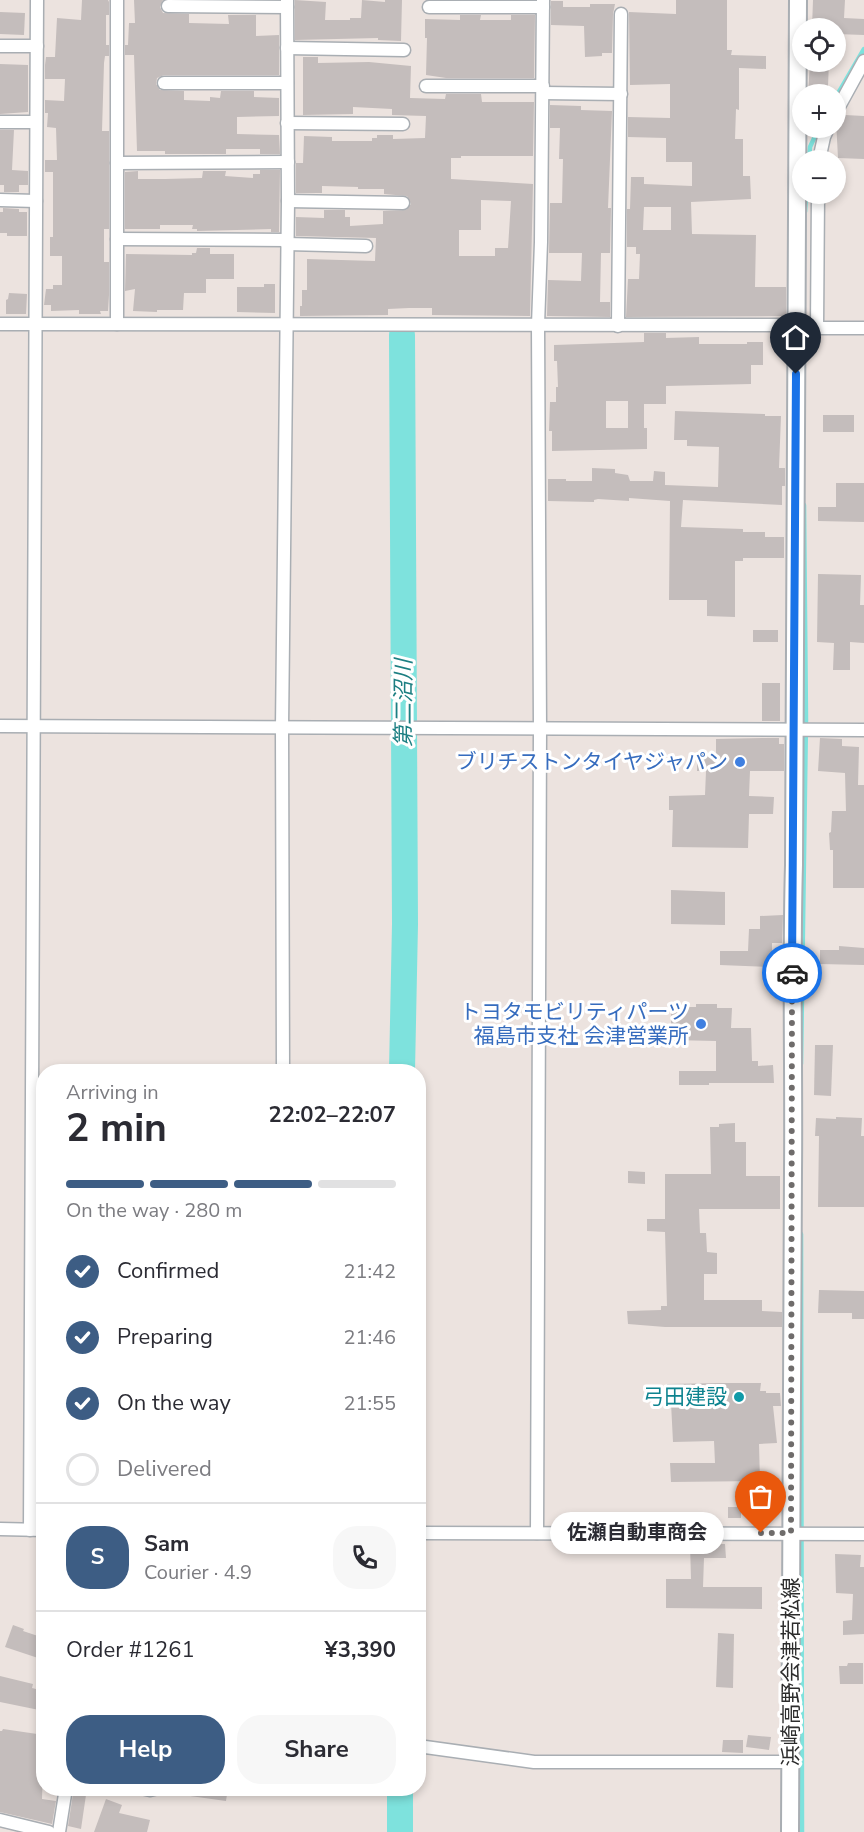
<!DOCTYPE html>
<meta charset="utf-8">
<style>
:root{--surface:#fff;--page:#f7f7f7;--text:#2b2b33;--muted:#7c7c81;--line:#e1e1e2;--accent:#3d5d84}
body{margin:0;font-family:"Nunito Sans","Noto Sans JP",sans-serif;background:var(--page);color:var(--text);height:100vh;display:flex;flex-direction:column;font-size:22px;white-space:nowrap}
*{box-sizing:border-box;margin:0}
p{font-size:20px;color:var(--muted)}
.icon{flex:none;width:33px;height:33px;fill:none;stroke:currentColor;stroke-width:2;stroke-linecap:round;stroke-linejoin:round}
.map{position:relative;flex:1;overflow:hidden}
.panel{position:absolute;left:36px;top:1064px;width:390px;height:732px;display:flex;flex-direction:column;background:var(--surface);border-radius:24px;box-shadow:0 3px 9px #0003}
.panel>*{flex:none}
.controls{position:absolute;left:792px;top:18px;display:grid;gap:12px}
.controls a{display:grid;place-items:center;width:54px;height:54px;border-radius:50%;background:var(--surface);box-shadow:0 3px 9px #0003;font-size:30px}
.pin{position:absolute;display:grid;place-items:center;width:51px;height:51px;color:#fff;margin:-62px -26px;border-radius:50% 50% 50% 0;rotate:-45deg;box-shadow:0 0 6px #0007}
.pin .icon{rotate:45deg}
.courier{position:absolute;display:grid;place-items:center;width:60px;height:60px;margin:-30px;border:4px solid #1a73e8;border-radius:50%;background:#fff;color:#222;box-shadow:0 2px 8px #0007}
.bubble{position:absolute;height:42px;border-radius:21px;background:var(--surface);box-shadow:0 3px 9px #0003;font-size:20px;font-weight:700;line-height:42px;text-align:center}
.head em{font-style:normal;font-weight:700}
.head div{display:flex;flex-direction:column-reverse}
.head{display:flex;align-items:center;justify-content:space-between;height:102px;padding:0 30px}
h1{font-size:39px;font-weight:700;line-height:45px}
.bar{display:grid;grid-template-columns:repeat(4,1fr);gap:9px 6px;align-content:center;height:72px;padding:0 30px}
.bar i{height:8px;border-radius:4px;background:var(--line)}
.bar .active{background:var(--accent)}
.bar p{grid-column:span 4}
.line{display:flex;align-items:center;gap:15px;padding:0 30px;border-top:2px solid var(--line)}
.line div{flex:1}
.round{display:grid;place-items:center;flex:none;width:63px;height:63px;border-radius:24px;background:var(--page)}
ol{padding:0 30px;list-style:none}
li{display:flex;align-items:center;gap:18px;height:66px}
li p{margin-inline-start:auto}
li .icon{padding:6px;border-radius:50%;background:var(--accent);color:#fff;stroke-width:4}
li:last-child{color:var(--muted)}
li i{width:33px;height:33px;border:3px solid var(--line);border-radius:50%}
.primary-button{display:flex;gap:12px;margin-top:auto;padding:12px 30px}
.primary-button a{flex:1;height:69px;border-radius:24px;background:var(--accent);color:#fff;font-size:24px;font-weight:700;line-height:69px;text-align:center}
.primary-button a+a{background:var(--page);color:var(--text)}
.map>svg:first-child{display:block}
.lines{fill:none;stroke-linecap:round;stroke-linejoin:round}
.stream{stroke:#7ee2dd;stroke-width:4.5}
.river{stroke:#7ee2dd;stroke-width:26}
.building{fill:#c4bdbc;fill-rule:evenodd}
.minor-casing{stroke:#a9aeb3;stroke-width:15}
.secondary-casing{stroke:#a9aeb3;stroke-width:20}
.minor{stroke:#fff;stroke-width:12}
.secondary{stroke:#fff;stroke-width:16}
.done{stroke:#6f6c6b;stroke-width:6;stroke-dasharray:0 10.8}
.route{stroke:#1a73e8;stroke-width:8}
.shop-dot{fill:#3f7fe0;stroke:#fff;stroke-width:2}
.culture-dot{fill:#0f9aa8;stroke:#fff;stroke-width:2}
.labels{text-anchor:middle;dominant-baseline:central;stroke-width:6;stroke-linejoin:round;paint-order:stroke}
.shop-label{font-size:21px;fill:#366cbe;stroke:#fff;text-anchor:end}
.culture-label{font-size:21px;fill:#0d838f;stroke:#fff;text-anchor:end}
.street-label{font-size:21px;fill:#2c2c2c;stroke:#fff}
.water-label{font-size:22px;font-style:italic;fill:#1c7f82;stroke:#fff}
</style>
<div class="map">
<svg width="864" height="1832" viewBox="0 0 864 1832">
<rect width="100%" height="100%" fill="#ece3df"/>
<g class="lines">
<g class="stream">
<path d="M836,97l28,-48"/>
<path d="M809,160l1,-13 9,-19"/>
<path d="M805,212l1,-18"/>
<path d="M801,1064l5,-344 -2,-215"/>
<path d="M801,1234l1,598"/>
</g>
<g class="river">
<path d="M402,1071l3,-147 -3,-589"/>
<path d="M400,1832v-44"/>
</g>
</g>
<g class="building">
<path d="M82,0h26l1,2v13h-3v30h3v11h-4l-1,7 -2,68h7v98h-5v33h5v33l-1,16h-8l1,3h-22v-4l-28,1v-6h-7l2,-16h7v-4h9v-29h-12v-19h3v-65h-8v-12h12l-1,-32 -9,-1 1,-14h-3v-13l19,1 1,-22h-20v-14l1,-8h9l2,-39 24,2z"/>
<path d="M134,0h29l-3,7 3,6 26,1v9l40,1 -1,-9h28v21l23,-1v40h-115l-7,3 -1,6 4,6 24,1v9l26,1v-4l10,1 1,-7h33v6l25,1v18l-42,1v17l42,1 1,19h-20v-5h-34v5h-61v-3h-28l-3,-96h-9v-10h3l1,-22h6z"/>
<path d="M295,0l31,2 -1,18h25v-2h11l1,-18 23,2v-2h17l-1,41 -23,-1v-2l-83,2z"/>
<path d="M676,0h51v50h5l-1,5 35,1v13l-27,-1v42l-3,-1 -1,30h8v37h7l1,23 -60,3 1,32 64,1 -1,52h31v29l-160,1 2,-38h11l1,-25h-4v-7h-9v-38h3l1,-32h13v7l48,2v-24h-26v-24l-38,-1v-20l42,1v-34l-40,1 -1,-73 47,2zM644,207h27v23h-28z"/>
<path d="M813,0h32l-1,18 20,1v16l-28,-1v-6h-24z"/>
<path d="M551,1h12v6h27v-3h25l-2,10 -1,39h-10v3l-17,1 -1,-31 -33,-1z"/>
<path d="M0,12l25,1 -1,22 -24,-1z"/>
<path d="M460,15h21l-1,5h31v-5h24l-1,63h-88l-20,-3 1,-37h-2v-19l35,1z"/>
<path d="M303,57h15v6l51,-1 42,4 -1,32 35,1 1,-5h35l1,8h52l-1,54h-72v2h-10v21l82,5 -3,132 -98,-1v-7h-23l-21,1v6l-88,1v-10h2v-16h5v-31l68,2 1,-23 -80,-2v-19l28,1v-8h21v7h5v9l33,-2v-13l23,-1 5,-6 -4,-8 -23,-2v-5h-26v-2l-36,-1v7h-26v-30h7l1,-27 28,1v4h40v-3h5v-3h16v4l32,-1 1,-22 -34,-1v-6l-39,-2v7l-50,1zM481,200l30,1 -3,47h-13v8h-36v-26h22z"/>
<path d="M810,62h19l-1,24h-2l-1,8h-17z"/>
<path d="M0,64l28,1v47l-28,2z"/>
<path d="M550,105l31,1v4l31,1 -4,97h3l-1,45h-9l-1,49h10v15l-63,-1 1,-36 33,1 1,-28h-33l1,-50h12l1,-44h-4l1,-31h-10z"/>
<path d="M845,115l19,1v43l-26,-1 -2,-38 9,-2z"/>
<path d="M0,130h14l-2,40 16,1v14h-9v7h-15v-7h-4z"/>
<path d="M260,170h20l-1,62h-8v-3l-74,2v-2h-5l1,-4h-33v4h-35v-57l13,-1v8h27l37,-1 1,-7h23l-1,5 28,2v-4h7z"/>
<path d="M3,208l16,1v3h8v24h-20v-3h-7v-21h3z"/>
<path d="M197,248h13v6h24v25h-28v14h-22l-1,17h-26v2l-24,-1 2,-22 -10,2 1,-37 66,1v-2h4z"/>
<path d="M264,284h11v29l-38,-1v-25h27z"/>
<path d="M9,293l18,1 -1,20h-20v-14l2,-1z"/>
<path d="M644,333h22v5l33,-1v7h48v-2h16v23h-12v19l-85,2v18h-22v24h3v21l-95,2v-20h-3l1,-29h6v-15h2l-1,-26h-3v-16l90,-3zM606,401h22v27h-22z"/>
<path d="M675,411l90,3v2h16l-2,52h6v18h-3v19l-99,-5 -2,27 62,2v3h22v5h19v21h-41v3h-8v56l-28,-1v-16h-38l1,-99 -41,-3v3l-31,-2 -4,1v2l-46,-1v-22h18v2h26v-13l23,1v4l13,2 2,6h23l1,-10 11,1v13l53,2 1,-40 -32,-1v-6h-13z"/>
<rect x="823" y="415" width="31" height="17"/>
<path d="M836,483h28v39l-46,-1v-14h18z"/>
<path d="M818,574l43,1 -1,30h4v38l-14,-1v28h-17l1,-27 -17,-1z"/>
<rect x="753" y="630" width="25" height="12"/>
<rect x="762" y="683" width="18" height="38"/>
<path d="M762,738h17v6h5v27h-34l-1,25 25,1 -1,17h-24l-1,34 -76,-1 1,-37h-4v-14l36,-1 1,-24h-9v-17h19v-15z"/>
<path d="M820,738l22,1v7l17,1 -1,38h6v103h-31v-38h-3l-1,-17 2,-1 1,-21h14l-1,-38 -27,-2z"/>
<path d="M671,890l54,2v33l-54,-1z"/>
<path d="M783,915l-1,28h-10v24l-52,-2v-14h28l1,-22h11v-13z"/>
<path d="M839,946l25,2v17l-44,-1v-14h19z"/>
<path d="M696,1004h21v4h15l-1,20h20l1,33h6v5l15,-1 1,18h-65v2h-30v-14h37v-30l-45,-1v-33h25z"/>
<path d="M815,1045h18l-2,51 -17,-1z"/>
<path d="M836,1117l26,1 -1,18h3v71h-46l1,-71h-4l1,-18 20,1z"/>
<path d="M735,1123v19h11v34h34v33h-81l1,24h6l1,19 10,1v21h-13v26h58v11l20,1v15h-117l-37,-3 -1,-13 34,-1v-4h6l-2,-74 -18,-1v-12h18v-45h46l-1,-47h9v-3z"/>
<path d="M628,1171l17,1v12l-17,-1z"/>
<path d="M819,1290l45,1v28h-12v-6h-34z"/>
<path d="M723,1383h38l-1,8h6v2h14l1,13h-8l4,37 -18,1 1,37 -89,1 -1,-19h45l-1,-22 -41,1 -2,-39h-4v-19z"/>
<rect x="728" y="1507" width="13" height="11"/>
<path d="M690,1544h35l1,14h-22l-1,29h59v22l-96,-1v-29h25z"/>
<path d="M835,1554l26,1 -1,12h4v67l-21,1v-14l9,-1 1,-26 -17,-1z"/>
<path d="M13,1625l11,4 -1,2 21,7v22l-39,-13z"/>
<path d="M718,1633l16,1 -1,54 -17,-1z"/>
<path d="M848,1663h15v21h-23l-1,-18h8z"/>
<path d="M0,1676l33,8 -1,4 12,3v20l-44,-9z"/>
<path d="M3,1729l41,6 -2,64 14,2 -4,23 -52,-12v-81h2z"/>
<path d="M748,1735l23,2 -2,13 -23,-3z"/>
<path d="M723,1740h20v13l-21,-1z"/>
<path d="M74,1788h13l-6,41 -13,-3z"/>
<path d="M183,1788h45l-2,13 -43,-6z"/>
<path d="M106,1799l16,6 -3,8 31,7 -3,12h-53z"/>
</g>
<g class="lines">
<g class="minor-casing">
<g id="minor">
<path d="M168,6l119,1"/>
<path d="M429,7h114"/>
<path d="M0,46h37"/>
<path d="M287,48l117,2"/>
<path d="M164,83h123"/>
<path d="M426,86h117"/>
<path d="M543,93l78,1"/>
<path d="M836,112l28,-51"/>
<path d="M0,122h36"/>
<path d="M287,123l116,1"/>
<path d="M819,160l5,-23 4,-9"/>
<path d="M117,163l171,-1"/>
<path d="M0,200l36,1"/>
<path d="M288,201l115,2"/>
<path d="M117,239l170,1"/>
<path d="M287,244l79,2"/>
<path d="M0,324l796,1 21,3h47"/>
<path d="M117,324v-324"/>
<path d="M618,326l3,-312"/>
<path d="M817,328l1,-134"/>
<path d="M0,726l864,4"/>
<path d="M283,1071l-1,-344 6,-526 -1,-201"/>
<path d="M0,1529l44,1"/>
<path d="M30,1530l7,-1530"/>
<path d="M418,1533l446,1"/>
<path d="M537,1533l3,-805 -2,-403 3,-83 2,-242"/>
<path d="M418,1746l116,16h256"/>
<path d="M141,1788l9,2 8,-2"/>
<path d="M0,1820l49,12"/>
<path d="M59,1832l7,-44"/>
</g>
</g>
<g class="secondary-casing">
<path id="secondary" d="M790,1832c1,-220 2,-440 3,-661 1,-102 -2,-204 1,-306l4,-865"/>
</g>
<use href="#minor" class="minor"/>
<use href="#secondary" class="secondary"/>
</g>
<g class="lines">
<path class="done" d="M761,1533h30l1,-560"/>
<path class="route" d="M792,973l4,-599"/>
</g>
<g class="shop-dot">
<circle cx="740" cy="762" r="6"/>
<circle cx="701" cy="1024" r="6"/>
</g>
<circle class="culture-dot" cx="739" cy="1397" r="6"/>
<g class="labels">
<g class="shop-label">
<text x="728" y="762">ブリチストンタイヤジャパン</text>
<text x="689" y="1012">トヨタモビリティパーツ<tspan x="689" dy="24">福島市支社 会津営業所</tspan></text>
</g>
<g class="culture-label">
<text x="727" y="1397">弓田建設</text>
</g>
<g class="street-label">
<text transform="translate(791 1672) rotate(-90)">浜崎高野会津若松線</text>
</g>
<g class="water-label">
<text transform="translate(404 703) rotate(-90)">第二沼川</text>
</g>
</g>
</svg>
<div class="controls">
<a><svg class="icon" aria-label="locate" viewBox="0 0 24 24"><circle cx="12" cy="12" r="6"/><path d="M12 2v4M12 18v4M2 12h4M18 12h4"/></svg></a>
<a>+</a>
<a>−</a>
</div>
<div class="pin" style="left:761px;top:1533px;background:#ea580c"><svg class="icon" aria-label="bag" viewBox="0 0 24 24"><path d="M5 8h14l-1 12H6zM9 8a3 3 0 0 1 6 0"/></svg></div>
<div class="pin" style="left:796px;top:374px;background:#1f2937"><svg class="icon" aria-label="home" viewBox="0 0 24 24"><path d="M3 11l9-7 9 7M6 9v11h12V9"/></svg></div>
<div class="courier" style="left:792px;top:973px"><svg class="icon" aria-label="car" viewBox="0 0 24 24"><path d="M5 17H2v-5l4-1 3-4h7l3 4 3 1v5h-3M9 17h6M6 11h13"/><circle cx="7" cy="17" r="2"/><circle cx="17" cy="17" r="2"/></svg></div>
<div class="bubble" style="left:550px;top:1512px;width:174px">佐瀬自動車商会</div>
<section class="panel">
<div class="head"><div><h1>2 min</h1><p>Arriving in</p></div><em>22:02–22:07</em></div>
<div class="bar"><i class="active"></i><i class="active"></i><i class="active"></i><i></i><p>On the way · 280 m</p></div>
<ol>
<li><svg class="icon" aria-label="check" viewBox="0 0 24 24"><path d="M5 12l5 5 9-10"/></svg>Confirmed<p>21:42</p></li>
<li><svg class="icon" aria-label="check" viewBox="0 0 24 24"><path d="M5 12l5 5 9-10"/></svg>Preparing<p>21:46</p></li>
<li><svg class="icon" aria-label="check" viewBox="0 0 24 24"><path d="M5 12l5 5 9-10"/></svg>On the way<p>21:55</p></li>
<li><i></i>Delivered</li>
</ol>
<div class="line" style="height:108px"><b class="round" style="background:var(--accent);color:#fff">S</b><div><b>Sam</b><p>Courier · 4.9</p></div><a class="round"><svg class="icon" aria-label="phone" viewBox="0 0 24 24"><path d="M5 4h4l2 5-3 2q2 4 5 5l2-3 5 2v4C11 20 4 13 5 4z"/></svg></a></div>
<div class="line" style="height:78px"><div>Order #1261</div><b>¥3,390</b></div>
<div class="primary-button"><a>Help</a><a>Share</a></div>
</section>
</div>
